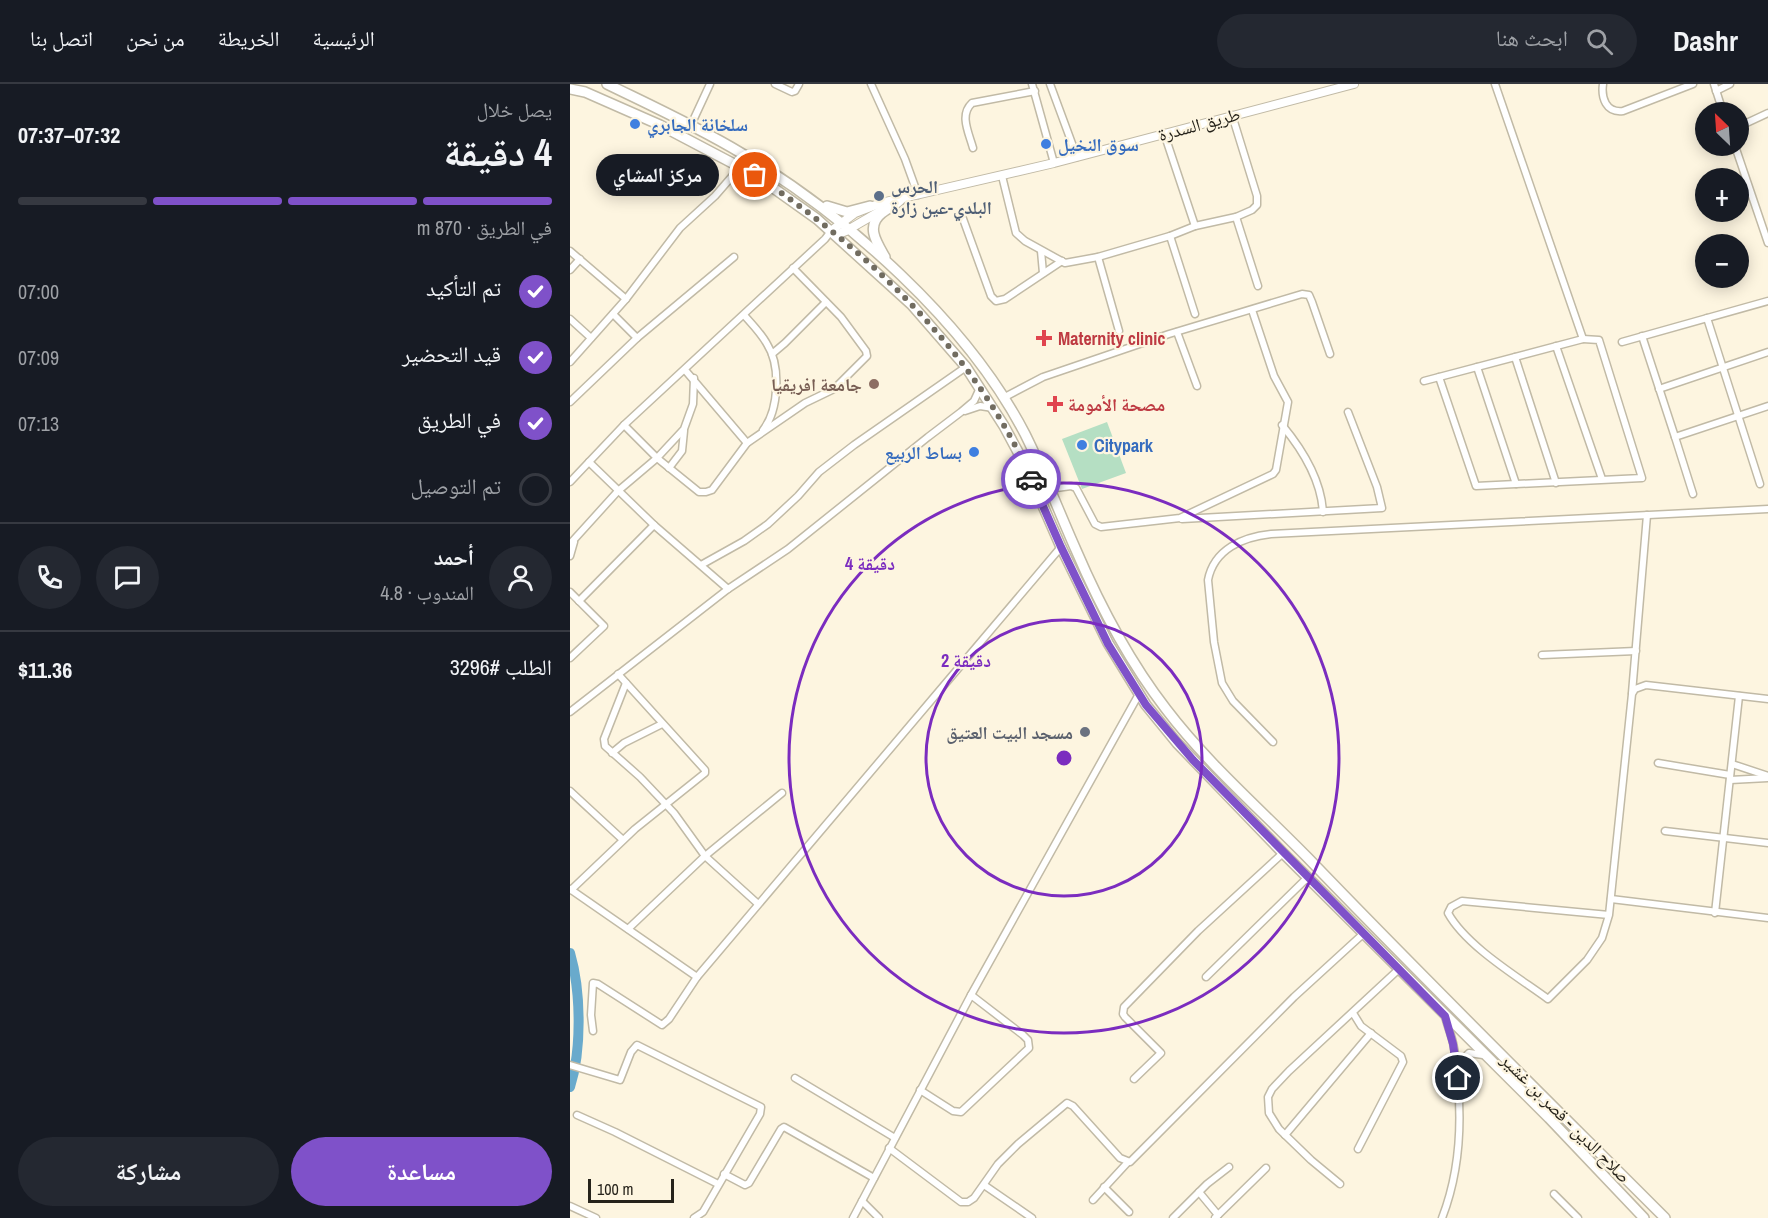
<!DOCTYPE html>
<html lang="ar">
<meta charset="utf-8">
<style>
:root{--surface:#171b24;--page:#242831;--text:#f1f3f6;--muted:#9ea1a6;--line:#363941;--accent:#7f51c9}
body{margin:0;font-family:"Archivo Narrow","Noto Naskh Arabic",sans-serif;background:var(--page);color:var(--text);direction:rtl;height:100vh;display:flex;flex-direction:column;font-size:22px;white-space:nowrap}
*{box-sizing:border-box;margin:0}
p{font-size:20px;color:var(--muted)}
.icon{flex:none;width:33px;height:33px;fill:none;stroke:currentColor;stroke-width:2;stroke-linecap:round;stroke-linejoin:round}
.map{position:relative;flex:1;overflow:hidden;direction:ltr}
.side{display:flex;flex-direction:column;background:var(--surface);width:570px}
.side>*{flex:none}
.needle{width:39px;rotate:335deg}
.fabs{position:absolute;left:1125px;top:18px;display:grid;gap:12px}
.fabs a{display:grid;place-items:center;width:54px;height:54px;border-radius:50%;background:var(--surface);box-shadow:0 3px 15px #0003;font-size:30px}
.scale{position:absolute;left:18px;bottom:15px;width:86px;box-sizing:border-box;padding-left:6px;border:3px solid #26231b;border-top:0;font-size:16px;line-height:21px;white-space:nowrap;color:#26231b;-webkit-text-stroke:4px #fdf5e0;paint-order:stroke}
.pin{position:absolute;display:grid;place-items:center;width:51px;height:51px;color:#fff;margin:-26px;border:3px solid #fff;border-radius:50%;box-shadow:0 2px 6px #0007}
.courier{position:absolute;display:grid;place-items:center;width:60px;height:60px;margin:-30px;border:4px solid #7f51c9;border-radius:50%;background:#fff;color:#222;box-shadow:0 2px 8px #0007}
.bubble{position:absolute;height:42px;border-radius:21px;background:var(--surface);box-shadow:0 3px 15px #0003;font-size:20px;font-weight:800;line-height:42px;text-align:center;direction:rtl}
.head em{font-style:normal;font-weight:800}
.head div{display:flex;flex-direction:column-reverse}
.head{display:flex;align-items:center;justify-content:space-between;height:102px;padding:0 18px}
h1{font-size:39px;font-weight:800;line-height:45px}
.bar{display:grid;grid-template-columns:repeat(4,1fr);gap:9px 6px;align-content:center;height:72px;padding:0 18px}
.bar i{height:8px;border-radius:4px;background:var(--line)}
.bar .current{background:var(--accent)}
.bar p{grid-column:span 4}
.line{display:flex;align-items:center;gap:15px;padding:0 18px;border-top:2px solid var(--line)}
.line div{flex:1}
.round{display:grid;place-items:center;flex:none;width:63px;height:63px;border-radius:32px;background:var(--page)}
ol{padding:0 18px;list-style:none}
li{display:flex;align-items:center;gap:18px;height:66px}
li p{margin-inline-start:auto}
li .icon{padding:6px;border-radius:50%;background:var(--accent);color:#fff;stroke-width:4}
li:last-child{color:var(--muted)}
li i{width:33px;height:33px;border:3px solid var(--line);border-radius:50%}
.button{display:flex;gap:12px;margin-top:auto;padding:12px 18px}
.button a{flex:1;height:69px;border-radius:36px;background:var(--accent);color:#fff;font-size:24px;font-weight:800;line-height:69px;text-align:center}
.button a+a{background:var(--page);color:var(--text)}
header{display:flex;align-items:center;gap:36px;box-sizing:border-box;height:84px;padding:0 30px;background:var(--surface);border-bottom:2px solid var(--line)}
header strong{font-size:28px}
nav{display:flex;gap:33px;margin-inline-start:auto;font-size:21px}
.search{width:420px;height:54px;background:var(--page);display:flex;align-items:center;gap:15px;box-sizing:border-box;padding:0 21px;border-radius:33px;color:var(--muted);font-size:22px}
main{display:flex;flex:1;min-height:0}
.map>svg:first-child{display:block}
.green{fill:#b5dfc3}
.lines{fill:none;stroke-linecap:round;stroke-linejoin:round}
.river{stroke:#69aacc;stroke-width:10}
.minor-casing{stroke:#c1baa6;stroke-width:9}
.major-casing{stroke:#c1baa6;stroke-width:10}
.highway-casing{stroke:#c1baa6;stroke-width:12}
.minor{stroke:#fff;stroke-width:6}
.major{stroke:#fff;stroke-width:8}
.highway{stroke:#fff;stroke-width:9}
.done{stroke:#716c60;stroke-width:6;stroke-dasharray:0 10.8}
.route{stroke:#7f51c9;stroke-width:8}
.ring{fill:none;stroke:#7b2cbf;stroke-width:3}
.shop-dot{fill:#3f7fe0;stroke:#fdf5e0;stroke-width:2}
.service-dot{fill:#5c6f8a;stroke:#fdf5e0;stroke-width:2}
.health-dot{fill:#e0444e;stroke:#fdf5e0;stroke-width:2}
.education-dot{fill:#8d6e63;stroke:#fdf5e0;stroke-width:2}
.worship-dot{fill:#6b7280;stroke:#fdf5e0;stroke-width:2}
.labels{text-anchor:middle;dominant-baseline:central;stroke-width:4.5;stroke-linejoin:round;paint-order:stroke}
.shop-label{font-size:18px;font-weight:bold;fill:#366cbe;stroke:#fdf5e0;text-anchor:start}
.street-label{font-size:18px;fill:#26231b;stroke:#fdf5e0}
.service-label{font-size:18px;font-weight:bold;fill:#4e5e75;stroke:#fdf5e0;text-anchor:start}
.health-label{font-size:18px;font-weight:bold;fill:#be3a42;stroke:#fdf5e0;text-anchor:start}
.education-label{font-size:18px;font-weight:bold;fill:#785e54;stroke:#fdf5e0;text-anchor:end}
.worship-label{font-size:18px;font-weight:bold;fill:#5b616d;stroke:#fdf5e0;text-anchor:end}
.centre{fill:#7b2cbf;stroke:#fdf5e0;stroke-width:3}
.ring-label{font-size:18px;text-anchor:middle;font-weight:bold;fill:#7b2cbf;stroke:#fdf5e0;stroke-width:4.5;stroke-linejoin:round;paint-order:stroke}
</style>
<header>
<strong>Dashr</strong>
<div class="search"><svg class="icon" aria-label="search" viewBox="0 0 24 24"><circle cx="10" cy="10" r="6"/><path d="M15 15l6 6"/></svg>ابحث هنا</div>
<nav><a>الرئيسية</a><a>الخريطة</a><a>من نحن</a><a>اتصل بنا</a></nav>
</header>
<main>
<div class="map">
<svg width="1198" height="1134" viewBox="0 0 1198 1134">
<rect width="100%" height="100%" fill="#fdf5e0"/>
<path class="green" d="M537,338l19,51 -44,16 -20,-50z"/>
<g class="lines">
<path class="river" d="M0,869c11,38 12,96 0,134"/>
<g class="minor-casing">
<g id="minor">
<path d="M205,0l17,8 3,-1 4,-7"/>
<path d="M301,0l34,75 13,36"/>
<path d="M462,0l22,79"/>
<path d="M480,0l27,73"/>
<path d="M1033,0c-2,14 3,29 20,27l70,-27"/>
<path d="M1144,0l9,28"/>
<path d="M1146,7l14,-7"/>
<path d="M121,41l19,-41"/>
<path d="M1168,43l30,-14"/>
<path d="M594,49l31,93"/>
<path d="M1165,62l33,97"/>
<path d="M403,64c-4,-15 -14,-33 -1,-45l63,-12"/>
<path d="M432,92l14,57 9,8 40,22 33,-6 72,-21 25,-10 41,-9 16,-7 5,-5v-9l-25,-81"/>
<path d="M392,132l29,80 5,5 9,-2 57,-38"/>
<path d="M666,133l22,69"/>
<path d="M600,152l25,78"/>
<path d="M0,167l56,48"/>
<path d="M471,167l2,22"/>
<path d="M528,173l21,74"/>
<path d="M0,186l10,-11"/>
<path d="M174,231c8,9 17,18 23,29 14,22 12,66 -4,86"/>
<path d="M1137,234l53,166"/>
<path d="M0,235l21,19"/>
<path d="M607,248l20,54"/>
<path d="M1072,252l33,101"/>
<path d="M67,254l97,-81"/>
<path d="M1052,258l146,-41"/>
<path d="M986,262l46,133"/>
<path d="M202,270l13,-11 41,-41"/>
<path d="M945,273l41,126"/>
<path d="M0,278l56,-63 54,-71 35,-32 26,-30"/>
<path d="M907,283l39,117"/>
<path d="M115,286l62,73"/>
<path d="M869,293l37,109 166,-8 -43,-138 -16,-1"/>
<path d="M124,294l-1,26 -9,25 -27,29 42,34h7l6,-2 35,-47 58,-40 29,-14 33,-33 -1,-5 -25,-34 -48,-49"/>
<path d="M854,297l159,-42 -88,-255"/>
<path d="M1089,305l109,-37"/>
<path d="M433,314l40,-21 126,-43 133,-40 7,1 3,7 18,52"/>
<path d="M0,318l67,-64 -24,-24"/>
<path d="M395,327l15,-5 13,2"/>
<path d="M712,341c20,24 39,55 41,87"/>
<path d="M19,378l65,63 74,64"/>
<path d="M99,384l13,-17 2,-20"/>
<path d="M0,398l54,-57 201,-186 6,-8"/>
<path d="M479,405l22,-3 5,2 19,36 6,3 79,-9 93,-44 3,-4 12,-68 -14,-26 -22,-66"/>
<path d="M1123,410l-18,-57 93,-31"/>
<path d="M612,435l200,-11 -5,-21 -29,-75"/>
<path d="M0,460l48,-53 39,-33 -33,-33"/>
<path d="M0,472l4,-14"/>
<path d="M131,481l43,-24 24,-17 30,-28 21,-24 35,-27 112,-78"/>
<path d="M0,508l34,34 -34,32"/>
<path d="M9,517l75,-76"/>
<path d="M972,571l94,-4"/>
<path d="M56,599l-22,56 1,7 35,31 34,36 31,43 52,47"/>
<path d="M1062,609l15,-178"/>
<path d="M0,628l158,-123 60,-40 140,-112 33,-25 13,-11 6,-13"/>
<path d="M703,658l-40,-41 -11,-18 -8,-41 -6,-62c6,-31 35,-43 63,-46l497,-25"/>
<path d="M42,669l12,-10 38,-19"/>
<path d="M1088,679l72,12"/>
<path d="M1162,680l36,12"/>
<path d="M1160,696l38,-2"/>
<path d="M0,707l53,49"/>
<path d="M1095,747l103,12"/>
<path d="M0,805l127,88 364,-430"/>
<path d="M1,806l64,-61 70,-56v-3l-87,-96"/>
<path d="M1041,815l157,19"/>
<path d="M1145,829l24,-217"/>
<path d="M1039,831l-147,-14 -11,6 -3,6c18,33 70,64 100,86l39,-39 15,-22 7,-23 23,-221 3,-5 11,-4 122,14"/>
<path d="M58,845l77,-73 77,-63"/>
<path d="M636,893l101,-99"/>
<path d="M783,929l8,13 40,30 2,6 -45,87"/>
<path d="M23,947l-2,-16 2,-32 5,1 64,41 7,-6 28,-42"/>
<path d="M887,980l12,-11 14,2"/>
<path d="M0,981l50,15 11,-28 6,-7 124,62 -1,7 -57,98 -9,6"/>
<path d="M225,994l100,60"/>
<path d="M564,995l27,-26 -36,-36 -2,-3 1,-7 74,-76 85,-78"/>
<path d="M350,1006l33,21 8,1 68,-64 -1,-8 -5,-5 -52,-40"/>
<path d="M7,1031l38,17 103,52"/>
<path d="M715,1051l86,-102"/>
<path d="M319,1064l72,54h7l6,-4 24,-34 20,-20 49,-41 6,3 47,52 10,4 164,-165 69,-63"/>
<path d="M154,1090l21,11 4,-2 32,-54 3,-2 90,51"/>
<path d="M770,1100l-29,-24 -32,-31 -10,-16 -1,-16 4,-8 17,-18 110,-102"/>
<path d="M414,1101l48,33"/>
<path d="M534,1103l25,25"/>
<path d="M629,1108l19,23"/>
<path d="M984,1110l24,24"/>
<path d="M523,1116l35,-38"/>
<path d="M292,1117l17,17"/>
<path d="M0,1122l26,12"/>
<path d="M283,1134l118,-223 168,-301"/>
<path d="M603,1134l34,-34 22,-17"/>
<path d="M645,1134l51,-50"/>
<path d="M872,1134c17,-44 20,-87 16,-133 -1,-14 -2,-29 -5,-42 -2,-9 -6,-18 -8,-27"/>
</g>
</g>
<g class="major-casing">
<g id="major">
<path d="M261,147l24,-18 26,-10 173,-40 300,-79"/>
<path d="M266,151l10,-4 36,-21"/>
</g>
</g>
<g class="highway-casing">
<g id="highway">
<path d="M37,0c45,22 91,43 134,69 107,64 226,169 284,281 19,38 34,78 51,116 24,56 53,111 90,159 41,54 94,100 142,149 117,122 238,241 357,360"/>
<path d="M0,5l15,3 75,33 95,50 62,44 95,86 54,62 38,59 21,39 36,82 47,96 38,62 31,38 106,110 266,265 95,100"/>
<path d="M257,122l20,6 23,-6"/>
<path d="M315,173c-8,-14 -20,-31 -3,-44 6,-5 14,-8 19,-14"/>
</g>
</g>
<use href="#minor" class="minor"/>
<use href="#major" class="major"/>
<use href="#highway" class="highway"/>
</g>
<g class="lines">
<path class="done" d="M185,91c111,73 223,180 276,304"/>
<path class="route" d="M461,395l30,68 47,97 38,61 47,55 252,256 8,28 5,34"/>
</g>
<g class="ring">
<circle cx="494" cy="674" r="138"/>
<circle cx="494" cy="674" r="275"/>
</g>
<g class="shop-dot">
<circle cx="65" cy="40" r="6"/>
<circle cx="476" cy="60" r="6"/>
<circle cx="512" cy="361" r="6"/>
<circle cx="404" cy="368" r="6"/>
</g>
<circle class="service-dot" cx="309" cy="112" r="6"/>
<g class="health-dot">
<path d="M471 245h6v6h6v6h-6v6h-6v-6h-6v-6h6z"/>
<path d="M482 311h6v6h6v6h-6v6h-6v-6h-6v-6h6z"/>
</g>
<circle class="education-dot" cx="304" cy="300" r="6"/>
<circle class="worship-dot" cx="515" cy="648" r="6"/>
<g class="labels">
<g class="shop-label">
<text x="77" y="40">سلخانة الجابري</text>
<text x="488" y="60">سوق النخيل</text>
<text x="524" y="361">Citypark</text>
<text x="392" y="368" text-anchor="end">بساط الربيع</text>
</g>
<g class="street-label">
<text transform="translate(629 40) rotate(-15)">طريق السدرة</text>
<text transform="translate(996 1034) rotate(45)">صلاح الدين - قصر بن غشير</text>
</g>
<g class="service-label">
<text x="321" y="102">الحرس<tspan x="321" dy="21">البلدي-عين زارة</tspan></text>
</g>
<g class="health-label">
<text x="488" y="254">Maternity clinic</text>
<text x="498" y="320">مصحة الأمومة</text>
</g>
<g class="education-label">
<text x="292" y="300">جامعة افريقيا</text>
</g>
<g class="worship-label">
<text x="503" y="648">مسجد البيت العتيق</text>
</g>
</g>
<circle cx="494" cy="674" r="9" class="centre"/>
<g class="ring-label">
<text x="300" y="486">4 دقيقة</text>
<text x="396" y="583">2 دقيقة</text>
</g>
</svg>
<div class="fabs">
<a><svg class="needle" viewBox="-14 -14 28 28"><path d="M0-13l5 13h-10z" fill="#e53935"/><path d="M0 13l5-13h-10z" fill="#9ea1a6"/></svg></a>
<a>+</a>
<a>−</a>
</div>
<div class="scale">100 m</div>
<div class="pin" style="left:185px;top:91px;background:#ea580c"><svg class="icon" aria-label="bag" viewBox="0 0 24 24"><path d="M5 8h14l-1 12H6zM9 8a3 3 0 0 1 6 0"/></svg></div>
<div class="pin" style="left:888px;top:994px;background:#1f2937"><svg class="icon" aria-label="home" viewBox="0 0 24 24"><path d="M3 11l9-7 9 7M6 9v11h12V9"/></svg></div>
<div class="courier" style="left:461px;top:395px"><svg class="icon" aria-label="car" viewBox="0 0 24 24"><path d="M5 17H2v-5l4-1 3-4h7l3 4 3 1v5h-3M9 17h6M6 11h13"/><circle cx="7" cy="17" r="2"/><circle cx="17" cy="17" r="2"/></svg></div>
<div class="bubble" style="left:26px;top:70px;width:123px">مركز المشاي</div>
</div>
<section class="side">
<div class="head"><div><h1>4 دقيقة</h1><p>يصل خلال</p></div><em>07:32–07:37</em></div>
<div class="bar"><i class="current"></i><i class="current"></i><i class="current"></i><i></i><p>في الطريق · 870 m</p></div>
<ol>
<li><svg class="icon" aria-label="check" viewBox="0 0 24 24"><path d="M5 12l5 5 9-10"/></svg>تم التأكيد<p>07:00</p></li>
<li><svg class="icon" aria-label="check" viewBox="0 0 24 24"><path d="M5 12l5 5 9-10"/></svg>قيد التحضير<p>07:09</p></li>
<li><svg class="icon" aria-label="check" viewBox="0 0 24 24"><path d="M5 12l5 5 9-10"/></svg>في الطريق<p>07:13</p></li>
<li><i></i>تم التوصيل</li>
</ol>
<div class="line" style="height:108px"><a class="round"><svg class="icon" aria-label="person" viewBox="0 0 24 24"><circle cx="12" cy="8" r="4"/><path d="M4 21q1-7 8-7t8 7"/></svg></a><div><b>أحمد</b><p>المندوب · 4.8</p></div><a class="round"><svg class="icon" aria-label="chat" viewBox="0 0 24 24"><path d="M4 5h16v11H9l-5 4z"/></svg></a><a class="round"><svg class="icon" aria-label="phone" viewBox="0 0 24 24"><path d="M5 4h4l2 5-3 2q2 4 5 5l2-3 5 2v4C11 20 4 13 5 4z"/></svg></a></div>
<div class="line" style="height:78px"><div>الطلب #3296</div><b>$11.36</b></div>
<div class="button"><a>مساعدة</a><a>مشاركة</a></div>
</section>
</main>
